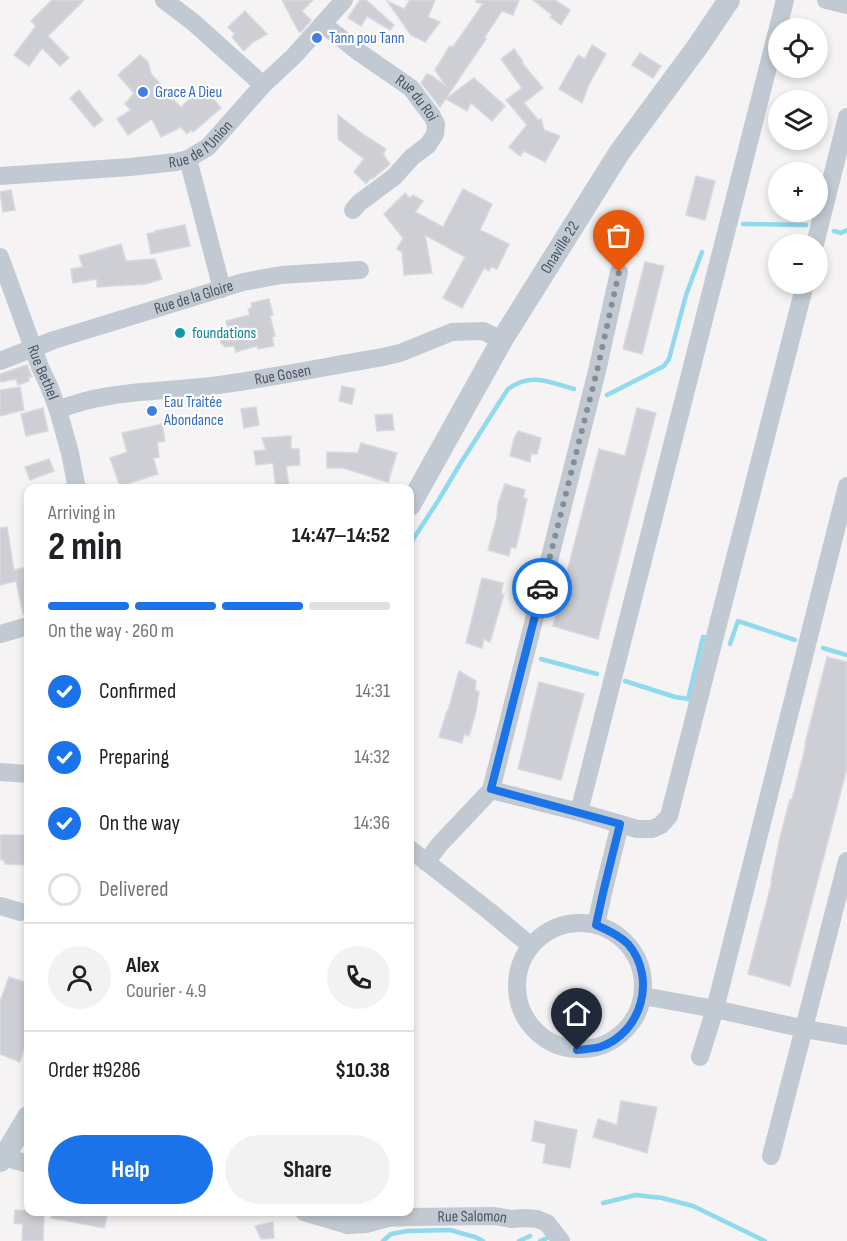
<!DOCTYPE html>
<meta charset="utf-8">
<style>
:root{--surface:#fff;--page:#f2f2f2;--text:#202124;--muted:#757577;--line:#e0e0e0;--accent:#1a73e8}
body{margin:0;font-family:"Sofia Sans Condensed",sans-serif;background:var(--page);color:var(--text);height:100vh;display:flex;flex-direction:column;font-size:22px;white-space:nowrap}
*{box-sizing:border-box;margin:0}
p{font-size:20px;color:var(--muted)}
.icon{flex:none;width:33px;height:33px;fill:none;stroke:currentColor;stroke-width:2;stroke-linecap:round;stroke-linejoin:round}
.map{position:relative;flex:1;overflow:hidden}
.sheet{position:absolute;left:24px;top:484px;width:390px;height:732px;display:flex;flex-direction:column;background:var(--surface);border-radius:12px;box-shadow:0 3px 9px #0003}
.sheet>*{flex:none}
.buttons{position:absolute;left:768px;top:18px;display:grid;gap:12px}
.buttons a{display:grid;place-items:center;width:60px;height:60px;border-radius:50%;background:var(--surface);box-shadow:0 3px 9px #0003;font-size:30px}
.pin{position:absolute;display:grid;place-items:center;width:51px;height:51px;color:#fff;margin:-62px -26px;border-radius:50% 50% 50% 0;rotate:-45deg;box-shadow:0 0 6px #0007}
.pin .icon{rotate:45deg}
.courier{position:absolute;display:grid;place-items:center;width:60px;height:60px;margin:-30px;border:4px solid #1a73e8;border-radius:50%;background:#fff;color:#222;box-shadow:0 2px 8px #0007}
.overview em{font-style:normal;font-weight:700}
.overview div{display:flex;flex-direction:column-reverse}
.overview{display:flex;align-items:center;justify-content:space-between;height:102px;padding:0 24px}
h1{font-size:39px;font-weight:700;line-height:45px}
.bar{display:grid;grid-template-columns:repeat(4,1fr);gap:9px 6px;align-content:center;height:72px;padding:0 24px}
.bar i{height:8px;border-radius:4px;background:var(--line)}
.bar .selected{background:var(--accent)}
.bar p{grid-column:span 4}
.line{display:flex;align-items:center;gap:15px;padding:0 24px;border-top:2px solid var(--line)}
.line div{flex:1}
.round{display:grid;place-items:center;flex:none;width:63px;height:63px;border-radius:32px;background:var(--page)}
ol{padding:0 24px;list-style:none}
li{display:flex;align-items:center;gap:18px;height:66px}
li p{margin-inline-start:auto}
li .icon{padding:6px;border-radius:50%;background:var(--accent);color:#fff;stroke-width:4}
li:last-child{color:var(--muted)}
li i{width:33px;height:33px;border:3px solid var(--line);border-radius:50%}
.cta{display:flex;gap:12px;margin-top:auto;padding:12px 24px}
.cta a{flex:1;height:69px;border-radius:36px;background:var(--accent);color:#fff;font-size:24px;font-weight:700;line-height:69px;text-align:center}
.cta a+a{background:var(--page);color:var(--text)}
.map>svg:first-child{display:block}
.lines{fill:none;stroke-linecap:round;stroke-linejoin:round}
.stream{stroke:#90daee;stroke-width:4.5}
.building{fill:#cdcfd5;stroke:#d7d9de;stroke-width:1.5}
.minor{stroke:#c1cad2;stroke-width:18}
.tertiary{stroke:#c1cad2;stroke-width:22}
.done{stroke:#868d94;stroke-width:6;stroke-dasharray:0 10.8}
.route{stroke:#1a73e8;stroke-width:8}
.shop-dot{fill:#3f7fe0;stroke:#fff;stroke-width:2}
.culture-dot{fill:#0f9aa8;stroke:#fff;stroke-width:2}
.labels{text-anchor:middle;dominant-baseline:central;stroke-width:4.5;stroke-linejoin:round;paint-order:stroke}
.shop-label{font-size:16px;fill:#366cbe;stroke:#fff;text-anchor:start}
.street-label{font-size:16px;fill:#4a5661;stroke:#fff}
.culture-label{font-size:16px;fill:#0d838f;stroke:#fff;text-anchor:start}
</style>
<div class="map">
<svg width="847" height="1241" viewBox="0 0 847 1241">
<rect width="100%" height="100%" fill="#f5f3f3"/>
<g class="lines">
<g class="stream">
<path d="M743,224l63,1"/>
<path d="M834,231l7,2 6,-3"/>
<path d="M607,395l57,-29 5,-7 17,-64 16,-43"/>
<path d="M410,544l28,-43 22,-37 48,-75c22,-17 42,-7 66,0"/>
<path d="M730,644l8,-23 57,19"/>
<path d="M823,648l24,7"/>
<path d="M541,659l56,15"/>
<path d="M625,681l50,16 13,2 15,-62 4,1"/>
<path d="M603,1203l33,-8 26,3 31,8 72,35"/>
<path d="M383,1241l8,-7 16,-3 43,-1 25,7 8,4"/>
<path d="M519,1241l11,-5"/>
<path d="M540,1241l12,-5"/>
</g>
</g>
<g class="building">
<path d="M52,0h32l-36,36 21,22 -9,8 -18,-18 -13,18 -15,-11 22,-29 -5,-5z"/>
<path d="M282,0h31l-11,11 9,9 -10,12h-2z"/>
<path d="M360,0h6l28,25 -4,5 -23,-14 -6,10 -13,-8z"/>
<path d="M410,0h25l-7,17 12,5 -15,20 -14,-7 -24,-34 17,8z"/>
<path d="M476,0h43l-6,15 -11,-4 -18,27 2,1 -46,68 -19,-24 6,-9 5,2 15,11 -12,-17 15,-24 3,1 30,-43 -7,-2z"/>
<path d="M533,0h22l15,10 -9,15 -11,-8 2,-2z"/>
<path d="M245,11l22,23 -14,8 -9,9 -12,-14 3,-3 -7,-7z"/>
<path d="M592,45l14,9 -17,30 -7,19 -23,-14 19,-34 7,4z"/>
<path d="M514,49l9,13 -1,1 21,25 -19,15 14,17 3,-1 3,11 16,6 -15,26 -21,-11 -4,5 -11,-9 18,-22 -21,-25 16,-12 -21,-29z"/>
<path d="M640,53l21,13 -8,12 -21,-13z"/>
<path d="M140,55l8,7 3,12 14,15 3,6 13,12 22,-20 18,21 -28,24 -2,-2 -4,4 -6,-7 -20,10 -9,-18 -24,16 -11,-16 14,-9 -6,-6 9,-11 -16,-18z"/>
<path d="M474,78l31,28 -13,15 -21,-18 -4,8 -21,-12z"/>
<path d="M79,90l24,30 -9,7 -24,-29z"/>
<path d="M338,115l26,20 22,14 -3,5 7,10 -18,15 -1,-1 -5,6 -12,-12 10,-13 -26,-20z"/>
<path d="M696,176l19,5 -10,39 -19,-5z"/>
<path d="M463,189l29,15 -12,26 29,14 -12,25 -6,-2 -2,4 -5,-3 -22,40 -19,-10 22,-41 -40,-22 7,38 -28,2 -2,-23 -5,-3 6,-11 -19,-24 21,-21 5,5 3,-3 10,6 -8,11 28,15z"/>
<path d="M11,190l4,20 -12,2 -3,-20z"/>
<path d="M185,225l5,21 -39,8 -4,-20 9,-2 -1,-1z"/>
<path d="M121,244l5,17 29,-2 7,20 -16,5 -49,3v-8l-24,4 -2,-14 12,-2 -4,-11z"/>
<path d="M645,262l19,4 -22,88 -19,-5z"/>
<path d="M269,299l4,16 -3,1 5,20 -3,1 2,9 -16,3 -1,-3 -21,6 -2,-6 -9,1 -4,-4 -2,-7 10,-6 -3,-9 24,-6 -2,-6 4,-1 -1,-5z"/>
<path d="M27,365l5,12h-3v4l-11,4 -2,-6 -16,3v-8z"/>
<path d="M342,386l13,3 -3,15 -13,-3z"/>
<path d="M20,387l4,23 -24,6v-26z"/>
<path d="M256,407l3,18 -15,3 -3,-19z"/>
<path d="M43,408l5,23 -22,5 -5,-22z"/>
<path d="M637,408l19,5 -58,226 -45,-13 46,-177 26,7z"/>
<path d="M392,414l2,16 -17,1 -2,-16z"/>
<path d="M162,424l3,17 -8,1 2,15 -6,1 5,16 -38,12 -10,-28 17,-6 -5,-19z"/>
<path d="M518,431l23,7 -4,16h-6l-1,8 -20,-6 4,-17z"/>
<path d="M291,436v13h8l1,16 -14,1 3,21 -13,2 -3,-26 -17,2 -2,-14 12,-1 -4,-12z"/>
<path d="M361,443l36,10 -9,29 -45,-14h-16v-16l31,1z"/>
<path d="M49,459l5,12 -24,9 -5,-13z"/>
<path d="M505,484l20,6 -2,8 4,1 -11,49 -5,-1 -2,9 -21,-6 9,-33 1,-13z"/>
<path d="M7,527l7,43 14,-3v47h-5l-7,-33 -16,4v-57z"/>
<path d="M482,578l21,5 -2,11h3l-14,48 -6,-3 -2,9 -16,-5z"/>
<path d="M827,657l20,5v106l-57,218 -42,-12 24,-93h-1l9,-43 10,-39 2,1 14,-56h-1z"/>
<path d="M459,671l17,10 -1,9 4,2 -3,19 -7,25 -5,-2 -2,9 -23,-6 8,-26h1z"/>
<path d="M539,682l45,12 -23,86 -43,-11z"/>
<path d="M0,835h28v18h-1l-1,12 -21,-1 -1,-4h-3z"/>
<path d="M9,977l19,6v53l-8,26 -20,-8v-52z"/>
<path d="M621,1101l36,6 -10,46 -54,-16 5,-18 19,6z"/>
<path d="M535,1121l42,9 -7,38 -27,-5 3,-19 -14,-3z"/>
<path d="M15,1210l13,1 3,1v2l13,1 -1,26h-21l1,-17 -9,-1z"/>
<path d="M52,1212h56l-4,16 -53,-10z"/>
<path d="M273,1222l1,16 -13,1 -6,-13z"/>
</g>
<g class="lines">
<g class="minor">
<path d="M164,0l29,22 70,63"/>
<path d="M826,0l21,5"/>
<path id="s1" d="M323,24l33,26 55,38 21,28 4,8 -1,10 -7,11 -16,12 -18,20 -35,26 -6,7"/>
<path d="M188,159l34,130"/>
<path id="s2" d="M0,176l130,-9 46,-5 12,-3 20,-12 55,-62 31,-29 50,-56"/>
<path d="M815,244l32,-127"/>
<path id="s3" d="M0,257l40,110 9,19 9,24 12,43 7,36"/>
<path id="s4" d="M0,361l54,-21 189,-58 38,-7 79,-5"/>
<path id="s5" d="M58,410c44,-19 97,-18 144,-23 61,-7 121,-20 181,-30l17,-4 52,-21 31,-1 19,9"/>
<path d="M0,634l28,-8"/>
<path d="M0,772l28,2"/>
<path d="M491,790l88,22 58,17h15l9,-4 8,-9 136,-532"/>
<path d="M579,812l206,-812"/>
<path d="M410,849l79,62 42,35"/>
<path d="M426,862l14,-18 51,-54 106,-419 22,-99"/>
<path d="M0,906l21,6"/>
<circle cx="580" cy="986" r="63"/>
<path d="M596,925l7,-32 17,-69"/>
<path d="M643,996l72,13 90,20 42,7"/>
<path d="M700,1057l15,-48 132,-523"/>
<path d="M771,1156l76,-295"/>
<path d="M4,1157l24,7"/>
<path id="s6" d="M304,1212l44,13 18,-1 22,-6 23,-1 84,-1 16,3 15,-1 11,1 10,4 14,18"/>
</g>
<g class="tertiary">
<path id="s7" d="M410,505l92,-165 117,-187 79,-107 31,-46"/>
<path d="M0,1161l4,-4 24,-40"/>
</g>
</g>
<g class="lines">
<path class="done" d="M542,588l55,-217 22,-99"/>
<path class="route" d="M542,588l-51,201 129,35 -17,69 -7,32c12,5 23,10 32,19 29,34 14,89 -28,103 -7,2 -16,2 -23,3"/>
</g>
<g class="shop-dot">
<circle cx="317" cy="38" r="6"/>
<circle cx="143" cy="92" r="6"/>
<circle cx="152" cy="411" r="6"/>
</g>
<circle class="culture-dot" cx="180" cy="333" r="6"/>
<g class="labels">
<g class="shop-label">
<text x="329" y="38">Tann pou Tann</text>
<text x="155" y="92">Grace A Dieu</text>
<text x="164" y="402">Eau Traitée<tspan x="164" dy="18">Abondance</tspan></text>
</g>
<g class="street-label">
<text stroke="none"><textPath href="#s1" startOffset="120">Rue du Roi</textPath></text>
<text stroke="none"><textPath href="#s2" startOffset="207">Rue de l'Union</textPath></text>
<text stroke="none"><textPath href="#s7" startOffset="298">Onaville 22</textPath></text>
<text stroke="none"><textPath href="#s4" startOffset="204">Rue de la Gloire</textPath></text>
<text stroke="none"><textPath href="#s3" startOffset="123">Rue Bethel</textPath></text>
<text stroke="none"><textPath href="#s5" startOffset="228">Rue Gosen</textPath></text>
<text stroke="none"><textPath href="#s6" startOffset="171">Rue Salomon</textPath></text>
</g>
<g class="culture-label">
<text x="192" y="333">foundations</text>
</g>
</g>
</svg>
<div class="buttons">
<a><svg class="icon" aria-label="locate" viewBox="0 0 24 24"><circle cx="12" cy="12" r="6"/><path d="M12 2v4M12 18v4M2 12h4M18 12h4"/></svg></a>
<a><svg class="icon" aria-label="layers" viewBox="0 0 24 24"><path d="M12 4l9 5-9 5-9-5zM3 14l9 5 9-5"/></svg></a>
<a>+</a>
<a>−</a>
</div>
<div class="pin" style="left:619px;top:272px;background:#ea580c"><svg class="icon" aria-label="bag" viewBox="0 0 24 24"><path d="M5 8h14l-1 12H6zM9 8a3 3 0 0 1 6 0"/></svg></div>
<div class="pin" style="left:577px;top:1050px;background:#1f2937"><svg class="icon" aria-label="home" viewBox="0 0 24 24"><path d="M3 11l9-7 9 7M6 9v11h12V9"/></svg></div>
<div class="courier" style="left:542px;top:588px"><svg class="icon" aria-label="car" viewBox="0 0 24 24"><path d="M5 17H2v-5l4-1 3-4h7l3 4 3 1v5h-3M9 17h6M6 11h13"/><circle cx="7" cy="17" r="2"/><circle cx="17" cy="17" r="2"/></svg></div>
<section class="sheet">
<div class="overview"><div><h1>2 min</h1><p>Arriving in</p></div><em>14:47–14:52</em></div>
<div class="bar"><i class="selected"></i><i class="selected"></i><i class="selected"></i><i></i><p>On the way · 260 m</p></div>
<ol>
<li><svg class="icon" aria-label="check" viewBox="0 0 24 24"><path d="M5 12l5 5 9-10"/></svg>Confirmed<p>14:31</p></li>
<li><svg class="icon" aria-label="check" viewBox="0 0 24 24"><path d="M5 12l5 5 9-10"/></svg>Preparing<p>14:32</p></li>
<li><svg class="icon" aria-label="check" viewBox="0 0 24 24"><path d="M5 12l5 5 9-10"/></svg>On the way<p>14:36</p></li>
<li><i></i>Delivered</li>
</ol>
<div class="line" style="height:108px"><a class="round"><svg class="icon" aria-label="person" viewBox="0 0 24 24"><circle cx="12" cy="8" r="4"/><path d="M4 21q1-7 8-7t8 7"/></svg></a><div><b>Alex</b><p>Courier · 4.9</p></div><a class="round"><svg class="icon" aria-label="phone" viewBox="0 0 24 24"><path d="M5 4h4l2 5-3 2q2 4 5 5l2-3 5 2v4C11 20 4 13 5 4z"/></svg></a></div>
<div class="line" style="height:78px"><div>Order #9286</div><b>$10.38</b></div>
<div class="cta"><a>Help</a><a>Share</a></div>
</section>
</div>
